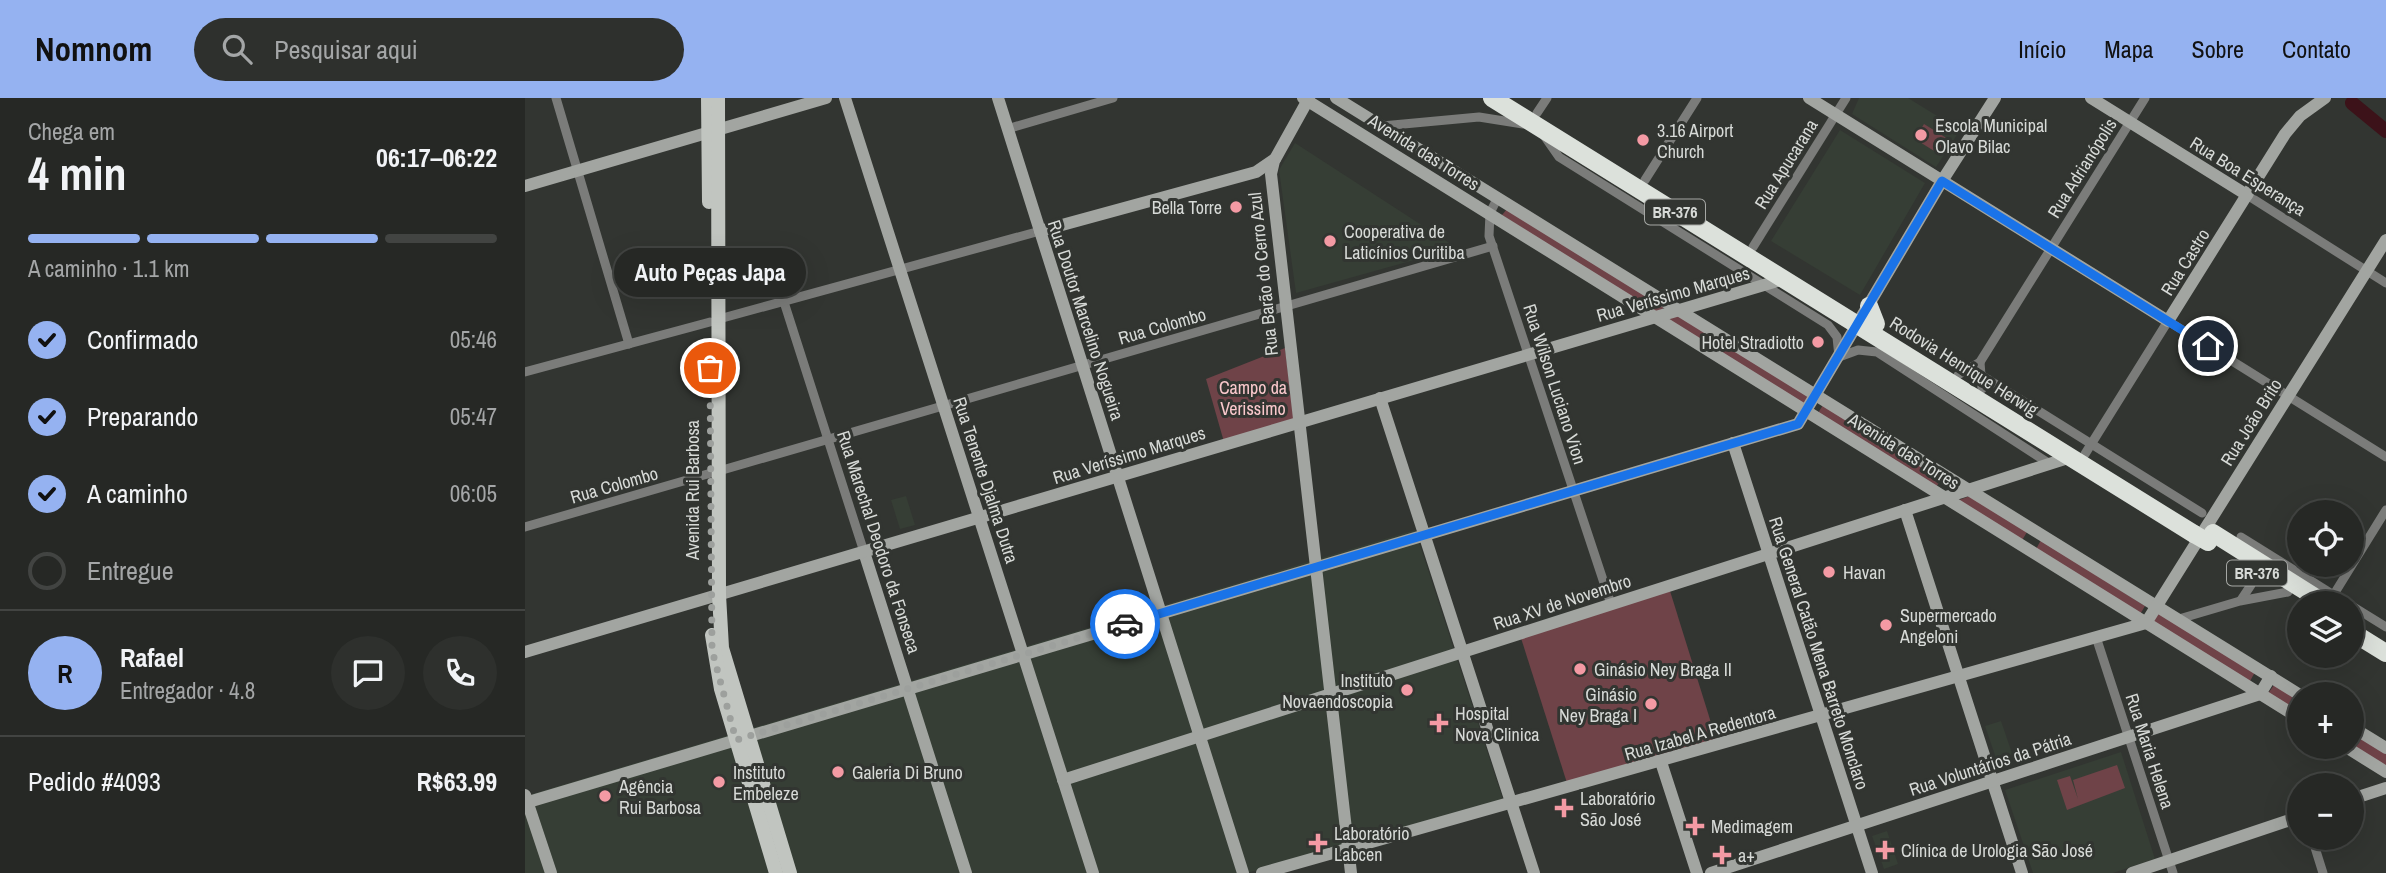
<!DOCTYPE html>
<html lang="pt">
<meta charset="utf-8">
<style>
:root{--surface:#262825;--page:#2e302d;--text:#f1f3f6;--muted:#a4a6a7;--line:#424442;--accent:#95b2f1}
body{margin:0;font-family:"Archivo Narrow",sans-serif;background:var(--page);color:var(--text);height:100vh;display:flex;flex-direction:column;font-size:26px;white-space:nowrap}
*{box-sizing:border-box;margin:0}
p{font-size:23px;color:var(--muted)}
.icon{flex:none;width:38px;height:38px;fill:none;stroke:currentColor;stroke-width:2;stroke-linecap:round;stroke-linejoin:round}
.map{position:relative;flex:1;overflow:hidden}
.details{display:flex;flex-direction:column;background:var(--surface);width:525px}
.details>*{flex:none}
.fabs{position:absolute;left:1762px;top:402px;display:grid;gap:14px}
.fabs a{display:grid;place-items:center;width:77px;height:77px;border-radius:50%;background:var(--surface);box-shadow:0 7px 28px #0002,0 0 0 2px var(--line);font-size:35px}
.pin{position:absolute;display:grid;place-items:center;width:60px;height:60px;color:#fff;margin:-30px;border:4px solid #fff;border-radius:50%;box-shadow:0 2px 7px #0007}
.courier{position:absolute;display:grid;place-items:center;width:70px;height:70px;margin:-35px;border:5px solid #1a73e8;border-radius:50%;background:#fff;color:#222;box-shadow:0 2px 9px #0007}
.bubble{position:absolute;height:49px;border-radius:24px;background:var(--surface);box-shadow:0 7px 28px #0002,0 0 0 2px var(--line);font-size:23px;font-weight:700;line-height:49px;text-align:center}
.headline em{font-style:normal;font-weight:700}
.headline div{display:flex;flex-direction:column-reverse}
.headline{display:flex;align-items:center;justify-content:space-between;height:119px;padding:0 28px}
h1{font-size:46px;font-weight:700;line-height:52px}
.bar{display:grid;grid-template-columns:repeat(4,1fr);gap:10px 7px;align-content:center;height:84px;padding:0 28px}
.bar i{height:9px;border-radius:5px;background:var(--line)}
.bar .selected{background:var(--accent)}
.bar p{grid-column:span 4}
.line{display:flex;align-items:center;gap:18px;padding:0 28px;border-top:2px solid var(--line)}
.line div{flex:1}
.round{display:grid;place-items:center;flex:none;width:74px;height:74px;border-radius:37px;background:var(--page)}
ol{padding:0 28px;list-style:none}
li{display:flex;align-items:center;gap:21px;height:77px}
li p{margin-inline-start:auto}
li .icon{padding:7px;border-radius:50%;background:var(--accent);color:#111;stroke-width:4}
li:last-child{color:var(--muted)}
li i{width:38px;height:38px;border:4px solid var(--line);border-radius:50%}
header{display:flex;align-items:center;gap:42px;box-sizing:border-box;height:98px;padding:0 35px;background:var(--accent);color:#111}
header strong{font-size:33px}
nav{display:flex;gap:38px;margin-inline-start:auto;font-size:24px}
.search{width:490px;height:63px;background:var(--page);display:flex;align-items:center;gap:18px;box-sizing:border-box;padding:0 24px;border-radius:38px;color:var(--muted);font-size:26px}
main{display:flex;flex:1;min-height:0}
.map>svg:first-child{display:block}
.built{fill:#363e35}
.green{fill:#6f4348}
.lines{fill:none;stroke-linecap:round;stroke-linejoin:round}
.river{stroke:#3c1219;stroke-width:14}
.street{stroke:#7b7c7a;stroke-width:9}
.secondary{stroke:#a2a5a1;stroke-width:12}
.primary{stroke:#c1c5c0;stroke-width:14}
.highway{stroke:#dce1db;stroke-width:18}
.highway-bridge{stroke:#dce1db;stroke-width:18}
.done{stroke:#9da09d;stroke-width:7;stroke-dasharray:0 12.6}
.route{stroke:#1a73e8;stroke-width:9}
.poi-dot{fill:#f49aa4;stroke:#323531;stroke-width:2.5}
.labels{text-anchor:middle;dominant-baseline:central;stroke-width:6;stroke-linejoin:round;paint-order:stroke}
.shield{fill:#323531;stroke:#a6a8a5;stroke-width:2}
.shield-label{font-size:16px;font-weight:bold;fill:#d7dad7}
.poi-label{font-size:18px;fill:#d7dad7;stroke:#323531;text-anchor:start}
.street-label{font-size:18px;fill:#d7dad7;stroke:#323531}
.park-label{font-size:18px;fill:#fac8cc;stroke:#323531}
</style>
<header>
<strong>Nomnom</strong>
<div class="search"><svg class="icon" aria-label="search" viewBox="0 0 24 24"><circle cx="10" cy="10" r="6"/><path d="M15 15l6 6"/></svg>Pesquisar aqui</div>
<nav><a>Início</a><a>Mapa</a><a>Sobre</a><a>Contato</a></nav>
</header>
<main>
<section class="details">
<div class="headline"><div><h1>4 min</h1><p>Chega em</p></div><em>06:17–06:22</em></div>
<div class="bar"><i class="selected"></i><i class="selected"></i><i class="selected"></i><i></i><p>A caminho · 1.1 km</p></div>
<ol>
<li><svg class="icon" aria-label="check" viewBox="0 0 24 24"><path d="M5 12l5 5 9-10"/></svg>Confirmado<p>05:46</p></li>
<li><svg class="icon" aria-label="check" viewBox="0 0 24 24"><path d="M5 12l5 5 9-10"/></svg>Preparando<p>05:47</p></li>
<li><svg class="icon" aria-label="check" viewBox="0 0 24 24"><path d="M5 12l5 5 9-10"/></svg>A caminho<p>06:05</p></li>
<li><i></i>Entregue</li>
</ol>
<div class="line" style="height:126px"><b class="round" style="background:var(--accent);color:#111">R</b><div><b>Rafael</b><p>Entregador · 4.8</p></div><a class="round"><svg class="icon" aria-label="chat" viewBox="0 0 24 24"><path d="M4 5h16v11H9l-5 4z"/></svg></a><a class="round"><svg class="icon" aria-label="phone" viewBox="0 0 24 24"><path d="M5 4h4l2 5-3 2q2 4 5 5l2-3 5 2v4C11 20 4 13 5 4z"/></svg></a></div>
<div class="line" style="height:91px"><div>Pedido #4093</div><b>R$63.99</b></div>
</section>
<div class="map">
<svg width="1861" height="775" viewBox="0 0 1861 775">
<rect width="100%" height="100%" fill="#323531"/>
<g class="built">
<path d="M1334,0h49l52,32 -24,37 -84,-53z"/>
<path d="M1315,32l85,53 -65,112 -89,-54z"/>
<path d="M770,45l162,105 -161,45 -17,-123z"/>
<path d="M381,398l9,29 -15,4 -9,-29z"/>
<path d="M890,432l88,270 -256,73h-722v-77z"/>
<path d="M1476,623l14,41 -16,5 -14,-41z"/>
<path d="M1596,654l34,107 -42,14h-80l-28,-83z"/>
<path d="M1362,733l11,33 -14,5 -12,-33z"/>
</g>
<g class="green">
<path d="M1399,26l24,15 -9,15 -24,-15z"/>
<path d="M982,111l159,97 -10,8 -154,-99z"/>
<path d="M1154,216l131,82 -6,10 -136,-86z"/>
<path d="M760,250l9,73 -70,21 -18,-63z"/>
<path d="M1298,307l119,74 -6,8 -118,-74z"/>
<path d="M1445,398l57,36 -6,10 -65,-41z"/>
<path d="M1516,442l104,66 -6,10 -104,-65z"/>
<path d="M1145,493l47,151 -150,41 -46,-145z"/>
<path d="M1633,514l97,60 -6,11 -98,-62z"/>
<path d="M1749,587l25,15v14l-32,-19z"/>
<path d="M1827,635l34,21v12l-34,-21z"/>
<path d="M1592,667l8,23 -58,22 -10,-30 13,-4 8,23 -5,-19z"/>
</g>
<g class="lines">
<path class="river" d="M1827,5l34,28"/>
<g class="street">
<path d="M31,0l73,246"/>
<path d="M1012,15l10,-15"/>
<path d="M857,28l97,-9 44,7"/>
<path d="M482,31l106,-31"/>
<path d="M1020,39l14,20 269,168 9,12 2,20 19,-7 19,2 173,112"/>
<path d="M1120,82l52,-82"/>
<path d="M1722,97l139,88"/>
<path d="M973,99l-8,16 -1,23 122,368"/>
<path d="M1228,149l93,-149"/>
<path d="M259,204l80,250"/>
<path d="M194,221l321,-88"/>
<path d="M1455,264l2,27"/>
<path d="M0,274l185,-50"/>
<path d="M1433,277l22,-13 165,-264"/>
<path d="M1456,277l221,138"/>
<path d="M1560,356l83,-133 218,136"/>
<path d="M194,373l774,-225"/>
<path d="M0,429l186,-54"/>
<path d="M1716,439l107,67"/>
<path d="M1806,501l55,-89"/>
<path d="M1716,502l10,-15 -4,-18"/>
<path d="M1827,508l34,21"/>
<path d="M1654,521l61,-18 48,-9"/>
<path d="M1572,542l76,233"/>
<path d="M1787,740l11,35"/>
</g>
<g class="secondary">
<path d="M320,0l248,775"/>
<path d="M473,0l245,775"/>
<path d="M778,0l996,620"/>
<path d="M784,0l-35,63 -3,13 80,699"/>
<path d="M811,0l964,597"/>
<path d="M1284,0l359,223 117,-187 15,-18 25,-18"/>
<path d="M1566,0l156,97"/>
<path d="M0,88l301,-88"/>
<path d="M515,133l216,-59 19,-13"/>
<path d="M855,300l154,475"/>
<path d="M1208,345l139,430"/>
<path d="M1380,412l117,363"/>
<path d="M339,454l102,321"/>
<path d="M1621,525l240,-383"/>
<path d="M0,554l1259,-373"/>
<path d="M1827,629l34,21"/>
<path d="M1821,649l40,25"/>
<path d="M1136,664l36,111"/>
<path d="M538,682l1008,-323"/>
<path d="M0,697l26,78"/>
<path d="M1827,701l34,-11"/>
<path d="M0,705l1273,-379 144,-243 53,-83"/>
<path d="M737,775l884,-250"/>
<path d="M1186,775l549,-179 11,-18"/>
<path d="M1607,775l167,-56"/>
</g>
<g class="primary">
<path d="M183,0l1,104"/>
<path d="M193,0l1,497 3,53 68,225"/>
<path d="M187,537l9,54 55,184"/>
</g>
<g class="highway">
<path d="M967,0l702,436"/>
<path d="M1344,208l7,18"/>
<path d="M1688,435l113,71"/>
<path d="M1827,534l34,21"/>
</g>
<path class="highway-bridge" d="M1669,436l14,8"/>
</g>
<g class="lines">
<path class="done" d="M185,270l2,282 24,90 389,-116"/>
<path class="route" d="M600,526l673,-200 144,-243 266,165"/>
</g>
<g class="poi-dot">
<circle cx="1396" cy="37" r="7"/>
<circle cx="1118" cy="42" r="7"/>
<circle cx="711" cy="109" r="7"/>
<circle cx="805" cy="143" r="7"/>
<circle cx="1293" cy="244" r="7"/>
<circle cx="1304" cy="474" r="7"/>
<circle cx="1361" cy="527" r="7"/>
<circle cx="1055" cy="571" r="7"/>
<circle cx="882" cy="592" r="7"/>
<circle cx="1126" cy="606" r="7"/>
<path d="M910.5 614.5h7v7h7v7h-7v7h-7v-7h-7v-7h7z"/>
<circle cx="313" cy="674" r="7"/>
<circle cx="194" cy="684" r="7"/>
<circle cx="80" cy="698" r="7"/>
<path d="M1035.5 699.5h7v7h7v7h-7v7h-7v-7h-7v-7h7z"/>
<path d="M1166.5 717.5h7v7h7v7h-7v7h-7v-7h-7v-7h7z"/>
<path d="M789.5 734.5h7v7h7v7h-7v7h-7v-7h-7v-7h7z"/>
<path d="M1356.5 741.5h7v7h7v7h-7v7h-7v-7h-7v-7h7z"/>
<path d="M1193.5 746.5h7v7h7v7h-7v7h-7v-7h-7v-7h7z"/>
</g>
<g class="labels">
<g class="shield">
<rect x="1120" y="101.5" width="60" height="25" rx="5"/>
<rect x="1702" y="462.5" width="60" height="25" rx="5"/>
</g>
<g class="shield-label">
<text x="1150" y="114">BR-376</text>
<text x="1732" y="475">BR-376</text>
</g>
<g class="poi-label">
<text x="1410" y="27">Escola Municipal<tspan x="1410" dy="21">Olavo Bilac</tspan></text>
<text x="1132" y="32">3.16 Airport<tspan x="1132" dy="21">Church</tspan></text>
<text x="697" y="109" text-anchor="end">Bella Torre</text>
<text x="819" y="133">Cooperativa de<tspan x="819" dy="21">Laticínios Curitiba</tspan></text>
<text x="1279" y="244" text-anchor="end">Hotel Stradiotto</text>
<text x="1318" y="474">Havan</text>
<text x="1375" y="517">Supermercado<tspan x="1375" dy="21">Angeloni</tspan></text>
<text x="1069" y="571">Ginásio Ney Braga II</text>
<text x="868" y="582" text-anchor="end">Instituto<tspan x="868" dy="21">Novaendoscopia</tspan></text>
<text x="1112" y="596" text-anchor="end">Ginásio<tspan x="1112" dy="21">Ney Braga I</tspan></text>
<text x="930" y="615">Hospital<tspan x="930" dy="21">Nova Clinica</tspan></text>
<text x="208" y="674">Instituto<tspan x="208" dy="21">Embeleze</tspan></text>
<text x="327" y="674">Galeria Di Bruno</text>
<text x="94" y="688">Agência<tspan x="94" dy="21">Rui Barbosa</tspan></text>
<text x="1055" y="700">Laboratório<tspan x="1055" dy="21">São José</tspan></text>
<text x="1186" y="728">Medimagem</text>
<text x="809" y="735">Laboratório<tspan x="809" dy="21">Labcen</tspan></text>
<text x="1376" y="752">Clínica de Urologia São José</text>
<text x="1213" y="757">a+</text>
</g>
<g class="street-label">
<text transform="translate(899 54) rotate(32)">Avenida das Torres</text>
<text transform="translate(1261 66) rotate(-58)">Rua Apucarana</text>
<text transform="translate(1557 70) rotate(-58)">Rua Adrianópolis</text>
<text transform="translate(1723 78) rotate(32)">Rua Boa Esperança</text>
<text transform="translate(1660 164) rotate(-58)">Rua Castro</text>
<text transform="translate(738 176) rotate(-96)">Rua Barão do Cerro Azul</text>
<text transform="translate(1148 196) rotate(-16)">Rua Veríssimo Marques</text>
<text transform="translate(561 222) rotate(72)">Rua Doutor Marcelino Nogueira</text>
<text transform="translate(637 228) rotate(-16)">Rua Colombo</text>
<text transform="translate(1439 268) rotate(32)">Rodovia Henrique Herwig</text>
<text transform="translate(1030 286) rotate(72)">Rua Wilson Luciano Vion</text>
<text transform="translate(1726 324) rotate(-58)">Rua João Brito</text>
<text transform="translate(1379 353) rotate(32)">Avenida das Torres</text>
<text transform="translate(604 357) rotate(-17)">Rua Veríssimo Marques</text>
<text transform="translate(461 382) rotate(72)">Rua Tenente Djalma Dutra</text>
<text transform="translate(89 387) rotate(-16)">Rua Colombo</text>
<text transform="translate(167 392) rotate(-90)">Avenida Rui Barbosa</text>
<text transform="translate(354 444) rotate(72)">Rua Marechal Deodoro da Fonseca</text>
<text transform="translate(1037 504) rotate(-18)">Rua XV de Novembro</text>
<text transform="translate(1294 555) rotate(72)">Rua General Catão Mena Barreto Monclaro</text>
<text transform="translate(1175 635) rotate(-16)">Rua Izabel A Redentora</text>
<text transform="translate(1625 653) rotate(72)">Rua Maria Helena</text>
<text transform="translate(1465 666) rotate(-18)">Rua Voluntários da Pátria</text>
</g>
<g class="park-label">
<text x="728" y="289">Campo da<tspan x="728" dy="21">Verissimo</tspan></text>
</g>
</g>
</svg>
<div class="fabs">
<a><svg class="icon" aria-label="locate" viewBox="0 0 24 24"><circle cx="12" cy="12" r="6"/><path d="M12 2v4M12 18v4M2 12h4M18 12h4"/></svg></a>
<a><svg class="icon" aria-label="layers" viewBox="0 0 24 24"><path d="M12 4l9 5-9 5-9-5zM3 14l9 5 9-5"/></svg></a>
<a>+</a>
<a>−</a>
</div>
<div class="pin" style="left:185px;top:270px;background:#ea580c"><svg class="icon" aria-label="bag" viewBox="0 0 24 24"><path d="M5 8h14l-1 12H6zM9 8a3 3 0 0 1 6 0"/></svg></div>
<div class="pin" style="left:1683px;top:248px;background:#1f2937"><svg class="icon" aria-label="home" viewBox="0 0 24 24"><path d="M3 11l9-7 9 7M6 9v11h12V9"/></svg></div>
<div class="courier" style="left:600px;top:526px"><svg class="icon" aria-label="car" viewBox="0 0 24 24"><path d="M5 17H2v-5l4-1 3-4h7l3 4 3 1v5h-3M9 17h6M6 11h13"/><circle cx="7" cy="17" r="2"/><circle cx="17" cy="17" r="2"/></svg></div>
<div class="bubble" style="left:89px;top:150px;width:192px">Auto Peças Japa</div>
</div>
</main>
